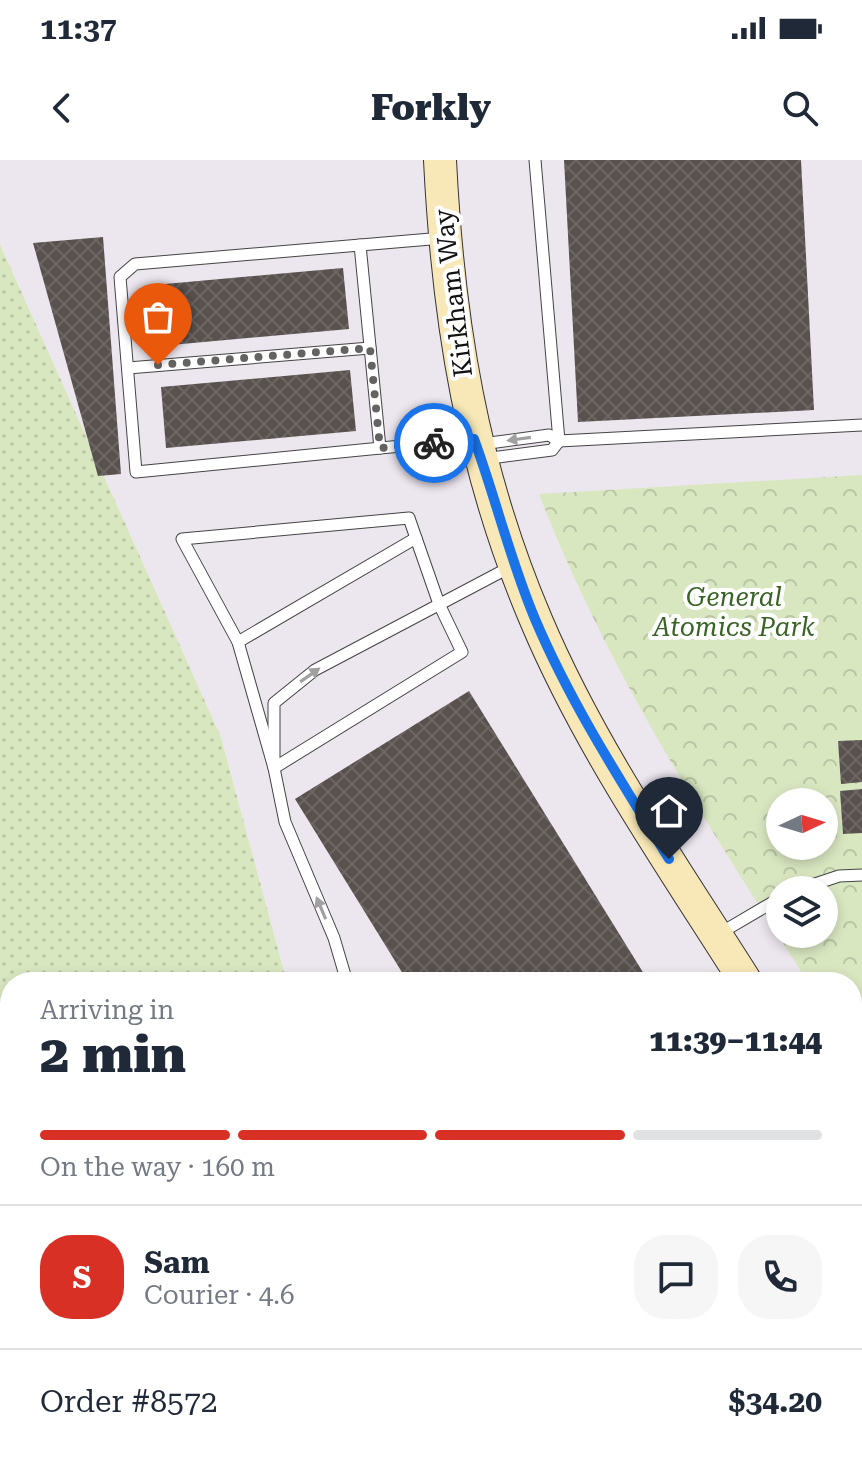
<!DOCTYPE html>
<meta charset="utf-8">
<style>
:root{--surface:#fff;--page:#f6f6f7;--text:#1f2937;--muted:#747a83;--line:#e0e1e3;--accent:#d93025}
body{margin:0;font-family:"Roboto Serif",serif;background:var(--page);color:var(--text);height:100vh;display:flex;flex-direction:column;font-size:30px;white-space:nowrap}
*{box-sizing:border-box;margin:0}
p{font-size:26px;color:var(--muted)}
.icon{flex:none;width:44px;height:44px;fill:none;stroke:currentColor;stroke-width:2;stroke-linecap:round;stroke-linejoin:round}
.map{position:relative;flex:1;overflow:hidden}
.side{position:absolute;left:0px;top:812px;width:862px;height:498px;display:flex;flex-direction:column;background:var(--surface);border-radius:32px 32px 0 0;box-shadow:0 4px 12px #0003}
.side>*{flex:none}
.needle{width:52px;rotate:86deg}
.tools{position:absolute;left:766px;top:628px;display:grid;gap:16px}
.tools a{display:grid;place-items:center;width:72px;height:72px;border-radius:50%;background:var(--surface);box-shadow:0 4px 12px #0003;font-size:40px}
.pin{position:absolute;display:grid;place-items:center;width:68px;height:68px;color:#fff;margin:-82px -34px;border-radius:50% 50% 50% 0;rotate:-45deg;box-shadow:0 0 8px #0007}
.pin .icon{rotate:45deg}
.courier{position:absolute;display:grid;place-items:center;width:80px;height:80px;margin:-40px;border:6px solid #1a73e8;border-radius:50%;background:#fff;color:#222;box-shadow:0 2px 10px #0007}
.summary em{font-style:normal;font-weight:800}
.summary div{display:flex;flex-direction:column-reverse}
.summary{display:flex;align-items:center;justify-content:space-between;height:136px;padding:0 40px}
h1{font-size:52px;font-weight:800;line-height:60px}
.bar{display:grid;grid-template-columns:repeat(4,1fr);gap:12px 8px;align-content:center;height:96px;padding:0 40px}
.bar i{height:10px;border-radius:6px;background:var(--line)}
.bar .on{background:var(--accent)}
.bar p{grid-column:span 4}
.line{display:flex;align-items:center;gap:20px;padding:0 40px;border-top:2px solid var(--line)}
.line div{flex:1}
.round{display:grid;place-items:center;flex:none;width:84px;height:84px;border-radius:32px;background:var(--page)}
.status{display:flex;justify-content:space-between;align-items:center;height:56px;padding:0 40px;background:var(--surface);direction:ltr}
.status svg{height:22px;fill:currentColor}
header{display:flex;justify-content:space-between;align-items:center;height:104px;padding:0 40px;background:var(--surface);font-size:36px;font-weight:800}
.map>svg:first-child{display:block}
.industrial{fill:#ece6ee;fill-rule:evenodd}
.grass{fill:url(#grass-dots)}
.park{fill:url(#park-crowns);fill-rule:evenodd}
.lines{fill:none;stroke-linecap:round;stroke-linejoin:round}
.stream{stroke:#4ca1c2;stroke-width:6}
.building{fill:url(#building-cross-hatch)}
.lane-casing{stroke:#444;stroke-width:13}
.secondary-casing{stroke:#333;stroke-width:34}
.lane{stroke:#fff;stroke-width:11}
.secondary{stroke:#f8e8b7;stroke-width:32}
.oneway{fill:#a0a0a0}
.done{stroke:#646361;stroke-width:8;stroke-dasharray:0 14.4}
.route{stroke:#1a73e8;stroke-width:10}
.labels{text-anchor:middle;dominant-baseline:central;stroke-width:8;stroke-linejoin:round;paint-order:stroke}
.street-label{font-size:26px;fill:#111;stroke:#fff}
.park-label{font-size:26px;font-style:italic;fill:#3a6326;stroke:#fff}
</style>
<div class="status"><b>11:37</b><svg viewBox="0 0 49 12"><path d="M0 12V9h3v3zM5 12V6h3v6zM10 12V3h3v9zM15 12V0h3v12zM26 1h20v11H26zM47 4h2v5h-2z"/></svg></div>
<header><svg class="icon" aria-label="back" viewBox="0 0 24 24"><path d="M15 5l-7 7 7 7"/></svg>Forkly<svg class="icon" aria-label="search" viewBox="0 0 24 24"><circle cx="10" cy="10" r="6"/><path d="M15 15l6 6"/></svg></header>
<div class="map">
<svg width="862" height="1309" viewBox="0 0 862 1309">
<defs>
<pattern id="grass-dots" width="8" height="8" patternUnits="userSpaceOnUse" patternTransform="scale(2)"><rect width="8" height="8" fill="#d9e7c1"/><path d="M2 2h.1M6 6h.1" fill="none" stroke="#b9c5a5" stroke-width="1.8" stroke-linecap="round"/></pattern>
<pattern id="park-crowns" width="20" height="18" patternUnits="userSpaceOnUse" patternTransform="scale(2)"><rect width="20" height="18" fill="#d9e7c1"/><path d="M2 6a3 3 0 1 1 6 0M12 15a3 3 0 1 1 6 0" fill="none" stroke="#b9c5a5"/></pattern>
<pattern id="building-cross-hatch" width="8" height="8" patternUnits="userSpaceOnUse" patternTransform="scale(2)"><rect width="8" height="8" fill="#58514e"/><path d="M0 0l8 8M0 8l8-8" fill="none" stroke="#6b6663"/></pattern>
</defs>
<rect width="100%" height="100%" fill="#fefbf5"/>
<path class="industrial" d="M0,0h862v1309h-261l-5,-9h256v-478h-565l-66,-245 -221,-493zM780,642h44v44h-44zM780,730h44v44h-44z"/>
<path class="grass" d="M0,84l221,493 66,245h-277v478h586l5,9h-601z"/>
<path class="park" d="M862,315v591l-10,-16v-68h-44c-101,-157 -202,-314 -269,-488zM780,642h44v44h-44zM780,730h44v44h-44z"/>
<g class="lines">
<g class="stream">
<path d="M0,1158l10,16"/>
<path d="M0,1251l10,-24"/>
</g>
</g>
<g class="building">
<path d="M564,0h237l13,250 -236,12z"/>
<path d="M103,77l18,237 -23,2 -65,-233z"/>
<path d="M343,108l6,61 -189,17 -6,-61z"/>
<path d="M350,210l6,61 -190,17 -5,-61z"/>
<path d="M469,531l180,291h-241l-113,-183z"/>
<path d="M862,580v42l-21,2 -3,-43z"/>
<path d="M862,629v44l-19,1 -3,-43z"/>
<path d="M852,1149l10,16v144h-177l-5,-9h172z"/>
</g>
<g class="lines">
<g class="lane-casing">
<g id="lane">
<path d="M443,78l-308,26 -15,13 16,195 336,-33"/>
<path d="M360,85l20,203"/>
<path d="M128,208l242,-20"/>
<path d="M482,284l67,-9 10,6 303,-16"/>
<path d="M483,299l69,-9 7,-9 -24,-281"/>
<path d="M409,358l30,86 23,48 -188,116 -36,-126 -56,-103z"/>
<path d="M238,482l178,-104"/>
<path d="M797,730l42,-14 23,-1"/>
<path d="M717,775l63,-37"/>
<path d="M347,822l-13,-44 -49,-116 -11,-54v-65l41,-33 197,-104"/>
<path d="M852,1073l10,-6"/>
<path d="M651,1300l5,9"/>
</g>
</g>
<g class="secondary-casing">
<g id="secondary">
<path d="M440,0c8,162 32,310 96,460 54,128 136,245 210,362"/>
<path d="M852,994l10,16"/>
</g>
</g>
<use href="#lane" class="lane"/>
<use href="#secondary" class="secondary"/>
</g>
<defs><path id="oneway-solid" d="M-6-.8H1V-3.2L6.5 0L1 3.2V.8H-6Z" transform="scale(2)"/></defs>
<g class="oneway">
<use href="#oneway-solid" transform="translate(519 279) rotate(172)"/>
<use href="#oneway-solid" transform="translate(310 515) rotate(-35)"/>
<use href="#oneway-solid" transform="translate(321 748) rotate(-113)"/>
</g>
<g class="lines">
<path class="done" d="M158,205l212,-17 10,100 54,-5"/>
<path class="route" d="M434,283l40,-4c22,60 36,121 61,180 36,85 86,162 134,240"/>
</g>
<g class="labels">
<g class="street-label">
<text transform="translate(453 133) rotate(-97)">Kirkham Way</text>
</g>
<g class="park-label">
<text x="734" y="437">General<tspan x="734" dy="30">Atomics Park</tspan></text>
</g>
</g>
</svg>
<div class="tools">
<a><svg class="needle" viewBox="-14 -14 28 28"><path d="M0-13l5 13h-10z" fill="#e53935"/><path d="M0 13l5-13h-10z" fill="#747a83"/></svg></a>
<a><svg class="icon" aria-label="layers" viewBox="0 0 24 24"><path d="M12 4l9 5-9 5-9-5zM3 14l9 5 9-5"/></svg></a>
</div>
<div class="pin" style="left:158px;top:205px;background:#ea580c"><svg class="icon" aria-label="bag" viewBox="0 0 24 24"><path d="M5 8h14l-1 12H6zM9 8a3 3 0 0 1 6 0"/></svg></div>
<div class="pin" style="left:669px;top:699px;background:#1f2937"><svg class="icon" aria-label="home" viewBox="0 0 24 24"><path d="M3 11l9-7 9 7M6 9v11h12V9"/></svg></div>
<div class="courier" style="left:434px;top:283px"><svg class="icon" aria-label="bike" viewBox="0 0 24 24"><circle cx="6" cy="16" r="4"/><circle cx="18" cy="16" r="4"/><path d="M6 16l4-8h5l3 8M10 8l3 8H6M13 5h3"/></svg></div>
<section class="side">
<div class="summary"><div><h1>2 min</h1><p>Arriving in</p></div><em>11:39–11:44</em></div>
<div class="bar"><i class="on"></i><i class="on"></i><i class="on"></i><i></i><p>On the way · 160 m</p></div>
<div class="line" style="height:144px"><b class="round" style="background:var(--accent);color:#fff">S</b><div><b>Sam</b><p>Courier · 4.6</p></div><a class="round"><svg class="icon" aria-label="chat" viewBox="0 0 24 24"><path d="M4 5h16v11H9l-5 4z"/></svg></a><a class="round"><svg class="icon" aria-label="phone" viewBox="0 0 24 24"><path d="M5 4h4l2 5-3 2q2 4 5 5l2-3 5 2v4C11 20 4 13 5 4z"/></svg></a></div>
<div class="line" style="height:104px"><div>Order #8572</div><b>$34.20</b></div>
</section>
</div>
